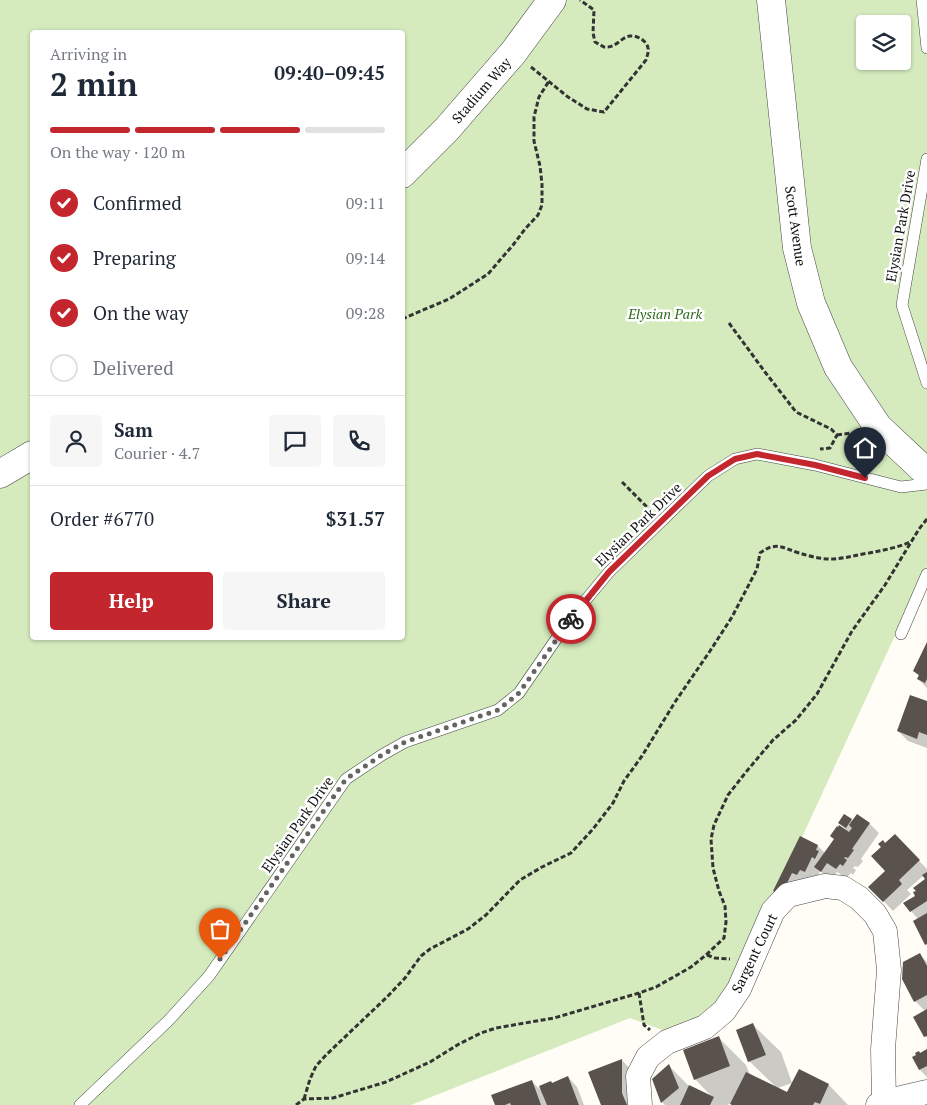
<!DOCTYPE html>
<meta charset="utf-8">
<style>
:root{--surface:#fff;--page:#f6f6f7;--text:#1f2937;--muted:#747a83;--line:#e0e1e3;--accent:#c4262e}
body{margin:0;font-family:"PT Serif",serif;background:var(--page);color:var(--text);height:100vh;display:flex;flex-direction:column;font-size:19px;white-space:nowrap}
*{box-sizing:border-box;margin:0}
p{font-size:16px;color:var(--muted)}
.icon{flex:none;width:28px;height:28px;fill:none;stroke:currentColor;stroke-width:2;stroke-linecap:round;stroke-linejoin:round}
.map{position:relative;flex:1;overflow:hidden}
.panel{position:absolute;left:30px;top:30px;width:375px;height:610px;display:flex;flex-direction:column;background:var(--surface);border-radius:5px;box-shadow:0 1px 4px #0004}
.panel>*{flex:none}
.buttons{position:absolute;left:856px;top:15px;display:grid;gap:10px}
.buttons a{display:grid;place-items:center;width:55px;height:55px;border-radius:5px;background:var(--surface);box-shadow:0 1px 4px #0004;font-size:25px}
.pin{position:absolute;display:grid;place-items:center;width:42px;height:42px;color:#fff;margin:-51px -21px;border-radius:50% 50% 50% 0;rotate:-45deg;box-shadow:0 0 5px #0007}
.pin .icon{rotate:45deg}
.courier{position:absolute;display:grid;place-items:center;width:50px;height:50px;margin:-25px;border:4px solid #c4262e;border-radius:50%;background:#fff;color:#222;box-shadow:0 1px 6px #0007}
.summary em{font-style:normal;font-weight:700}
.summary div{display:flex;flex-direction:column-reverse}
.summary{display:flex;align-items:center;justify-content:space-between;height:85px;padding:0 20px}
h1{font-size:32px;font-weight:700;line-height:38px}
.bar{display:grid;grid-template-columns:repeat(4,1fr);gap:8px 5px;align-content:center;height:60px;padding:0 20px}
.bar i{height:6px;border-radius:4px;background:var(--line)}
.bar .selected{background:var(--accent)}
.bar p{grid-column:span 4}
.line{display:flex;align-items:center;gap:12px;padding:0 20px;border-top:1px solid var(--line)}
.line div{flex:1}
.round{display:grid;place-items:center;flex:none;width:52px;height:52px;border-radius:5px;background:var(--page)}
ol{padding:0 20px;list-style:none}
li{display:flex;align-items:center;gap:15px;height:55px}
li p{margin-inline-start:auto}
li .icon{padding:5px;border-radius:50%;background:var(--accent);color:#fff;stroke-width:4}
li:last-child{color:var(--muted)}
li i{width:28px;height:28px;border:2px solid var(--line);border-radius:50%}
.primary-button{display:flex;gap:10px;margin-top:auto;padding:10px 20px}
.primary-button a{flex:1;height:58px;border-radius:5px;background:var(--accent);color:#fff;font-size:20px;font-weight:700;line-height:58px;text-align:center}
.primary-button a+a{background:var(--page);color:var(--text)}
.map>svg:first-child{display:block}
.green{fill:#d5ebbd;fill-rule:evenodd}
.shadow{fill:#0003}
.building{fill:#5a524d}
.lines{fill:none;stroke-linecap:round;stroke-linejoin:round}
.service-casing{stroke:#444;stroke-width:12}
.minor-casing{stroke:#444;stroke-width:25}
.tertiary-casing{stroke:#444;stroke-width:29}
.path{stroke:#333;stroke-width:3;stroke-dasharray:5 2.5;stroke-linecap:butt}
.service{stroke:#fff;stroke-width:11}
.minor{stroke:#fff;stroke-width:24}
.tertiary{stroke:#fff;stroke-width:28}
.done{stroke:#646461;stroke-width:5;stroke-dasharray:0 9}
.route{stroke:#c4262e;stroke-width:6}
.labels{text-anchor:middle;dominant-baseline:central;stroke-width:5;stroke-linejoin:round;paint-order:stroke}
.street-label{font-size:14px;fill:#111;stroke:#fff}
.park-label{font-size:14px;font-style:italic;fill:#2f6b1f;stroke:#fff}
</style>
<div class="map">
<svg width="927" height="1105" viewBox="0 0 927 1105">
<rect width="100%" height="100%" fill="#fffdf5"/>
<path class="green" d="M0,0h927v566l-188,408 -13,22 -28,24 -30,12 -38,-14 -219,87h-411zM865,24h37v37h-37zM32,32h370v606h-370z"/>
<g class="shadow">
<path d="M927,645v43l-9,-9 2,-2 -6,-6z"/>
<path d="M927,703v45l-19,-7 -10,-10z"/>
<path d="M857,815l13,9 9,9 -18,26 2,2 -5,6 -3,-1 -2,2 3,2 -3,5 -2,-2 -5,5 -9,-6 -6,9 -11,-10 -5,10 -40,10 25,-54 18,9 7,7 22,-22 -8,-8 13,-3 1,1z"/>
<path d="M895,836l32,33v76l-9,-26 -13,-15 11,-8 11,-16 -3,-5 -17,15 4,4 -18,17 -23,-24 17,-16 -1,-26z"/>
<path d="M920,955l7,7v76l-12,-21 11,-5 -11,-11z"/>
<path d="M753,1025l28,27 11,31 -14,5 10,5 11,-22 30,14 19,20h-115l-2,-2 -4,2h-62l-3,-3 -8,-23 15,-13 21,21 23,11 -18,-19 24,-41 27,27 4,10 25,11 -26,-25z"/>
<path d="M927,1050v27l-7,-7v-16z"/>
<path d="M622,1060l9,10v35h-28z"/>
<path d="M568,1077l9,10 7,18h-87l34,-24 13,12 8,-9z"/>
</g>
<g class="building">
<path d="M927,642v37l-2,4 -8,-4 2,-4 -6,-4z"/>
<path d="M910,695l17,6v34l-8,-3 -2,7 -20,-8z"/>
<path d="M844,814l8,5 -6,9 -8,-5z"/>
<path d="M857,814l13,9 -18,26 2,1 -6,8 -3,-1 -1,1 3,2 -4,6 -3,-2 -4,5 -9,-6 -6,9 -7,-5 20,-28 -4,-3 7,-10 1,1 1,-2 10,7 3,-4 -3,-3z"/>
<path d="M895,834l25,26 -21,20 3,4 -19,18 -15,-15 17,-16 -14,-15 10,-9 -3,-3 5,-4 2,3z"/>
<path d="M800,836l18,9 -2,5 3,1 -4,8 -3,-2 -7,15 -5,-2 -3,5 -5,-2 -11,22 -8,-4z"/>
<path d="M927,872v29l-17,11 -7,-9 12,-7 -2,-4 3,-1 -3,-3 12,-9 -3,-4z"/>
<path d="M927,913v31l-2,1 -12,-24z"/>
<path d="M920,953l7,13v29l-13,7 -12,-23 1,-17z"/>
<path d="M927,1009v27l-3,1 -11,-20z"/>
<path d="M753,1023l13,32 -18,7 -12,-32z"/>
<path d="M719,1036l11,30 -36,14 -11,-30z"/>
<path d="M927,1049v17l-8,4 -7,-13 4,-2 -1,-2 4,-2 1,2z"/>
<path d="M622,1059v34l5,12h-26l-13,-33z"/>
<path d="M669,1064l10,24 -18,15 -9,-24z"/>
<path d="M799,1069l30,15 -9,20 -5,-2 -2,3h-81l-2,-1 16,-32 41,20z"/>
<path d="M568,1076l11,29h-32l-8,-19 12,-5 1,2z"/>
<path d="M532,1080l9,25h-30l-1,-2 -5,2h-10l-4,-10z"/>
<path d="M689,1085l25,12 -4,8h-30z"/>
</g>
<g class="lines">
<g class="service-casing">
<g id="service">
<path d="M922,0l5,48"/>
<path d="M927,159l-25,146 25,78"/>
<path d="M901,634l26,-60"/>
<path d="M80,1105l89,-85 40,-44 137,-197 36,-24 23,-13 93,-32 21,-17 51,-74 39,-47 99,-96 27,-17 22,-5 58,11 86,22 26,-3"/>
</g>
</g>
<g class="minor-casing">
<g id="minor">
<path d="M640,1105l-2,-29 10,-19 19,-15 38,-15 19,-16 15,-22 34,-78 15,-16 37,-9 18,2 16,10 16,16 10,17 4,39 -6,79 1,53"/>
<path d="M878,1105l6,-3 43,-10"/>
</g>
</g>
<g class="tertiary-casing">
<g id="tertiary">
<path d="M771,0l26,248 14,55 27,64 40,60 49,46"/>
<path d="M402,174l45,-45 66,-76 39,-53"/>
<path d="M0,474l32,-19"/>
</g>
</g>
<g class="path">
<path d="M531,67l37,30 19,12 17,3 42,-52c1,-4 3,-8 2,-12 -1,-7 -11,-13 -18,-12 -7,1 -12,8 -18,10 -2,1 -5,1 -8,1l-9,-5 -2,-9 1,-23 -14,-10"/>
<path d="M402,319l47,-20 39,-25 25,-29 12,-16 13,-14 4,-10v-21l-2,-18 -6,-25v-24l5,-20 10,-16"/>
<path d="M729,323l36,49 31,40 35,17 6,6 -7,13 -10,1"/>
<path d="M837,435l14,-2"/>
<path d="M622,482l28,28"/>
<path d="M707,955l8,3 15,1"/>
<path d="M639,993l5,32 6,5"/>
<path d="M304,1099l6,-20 6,-13 11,-12 60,-57 18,-19 16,-22 9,-7 38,-20 18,-14 34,-35 22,-13 29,-14 22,-24 20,-26 11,-22 18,-25 33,-54 35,-51 22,-34 25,-48 3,-16c16,-12 23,-5 39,0 10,3 21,6 31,6 14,0 25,-4 39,-6 14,-3 28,-5 41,-11"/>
<path d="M296,1105l8,-6 29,-1 53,-16 44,-20 29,-18 22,-11 15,-5 58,-10 85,-25 17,-6 35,-20 15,-12 18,-17 2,-16 -1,-16 -6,-15 -6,-23 -2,-29 3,-14 14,-30 18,-23 27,-32 23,-20 21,-26 35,-63 33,-46 34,-56 8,-10"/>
</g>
<use href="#service" class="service"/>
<use href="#minor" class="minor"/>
<use href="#tertiary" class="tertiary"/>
</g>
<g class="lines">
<path class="done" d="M220,959l126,-180 36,-24 23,-13 93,-32 21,-17 52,-74"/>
<path class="route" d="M571,619l38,-47 99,-96 27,-17 22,-5 58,11 50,13"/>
</g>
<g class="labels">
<g class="street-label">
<text transform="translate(481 90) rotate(-49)">Stadium Way</text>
<text transform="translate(796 226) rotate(82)">Scott Avenue</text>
<text transform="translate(900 226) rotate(-80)">Elysian Park Drive</text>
<text transform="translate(638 524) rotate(-44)">Elysian Park Drive</text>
<text transform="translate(297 824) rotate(-55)">Elysian Park Drive</text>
<text transform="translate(754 953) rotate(-64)">Sargent Court</text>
</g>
<g class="park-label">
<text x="665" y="313">Elysian Park</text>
</g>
</g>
</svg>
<div class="buttons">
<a><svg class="icon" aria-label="layers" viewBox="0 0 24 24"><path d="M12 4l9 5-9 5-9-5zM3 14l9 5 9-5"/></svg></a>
</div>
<div class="pin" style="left:220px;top:959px;background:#ea580c"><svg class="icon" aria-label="bag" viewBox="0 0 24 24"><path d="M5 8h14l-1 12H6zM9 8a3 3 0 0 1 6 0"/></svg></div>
<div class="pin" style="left:865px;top:478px;background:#1f2937"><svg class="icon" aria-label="home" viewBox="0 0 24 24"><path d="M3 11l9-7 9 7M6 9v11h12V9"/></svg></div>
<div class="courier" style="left:571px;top:619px"><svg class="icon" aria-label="bike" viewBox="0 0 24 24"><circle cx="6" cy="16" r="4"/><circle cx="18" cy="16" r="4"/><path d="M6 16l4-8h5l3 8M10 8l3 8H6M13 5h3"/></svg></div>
<section class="panel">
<div class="summary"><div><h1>2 min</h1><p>Arriving in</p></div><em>09:40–09:45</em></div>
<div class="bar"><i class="selected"></i><i class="selected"></i><i class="selected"></i><i></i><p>On the way · 120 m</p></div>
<ol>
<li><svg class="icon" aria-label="check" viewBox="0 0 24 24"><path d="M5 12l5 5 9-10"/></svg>Confirmed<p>09:11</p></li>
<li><svg class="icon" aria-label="check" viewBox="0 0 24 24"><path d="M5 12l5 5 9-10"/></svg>Preparing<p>09:14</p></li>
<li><svg class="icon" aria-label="check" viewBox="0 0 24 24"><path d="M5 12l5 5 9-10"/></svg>On the way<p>09:28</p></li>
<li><i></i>Delivered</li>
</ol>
<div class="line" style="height:90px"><a class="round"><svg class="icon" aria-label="person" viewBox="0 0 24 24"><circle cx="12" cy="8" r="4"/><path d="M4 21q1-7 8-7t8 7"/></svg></a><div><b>Sam</b><p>Courier · 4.7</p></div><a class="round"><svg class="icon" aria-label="chat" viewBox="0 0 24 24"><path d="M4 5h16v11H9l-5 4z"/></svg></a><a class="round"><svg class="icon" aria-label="phone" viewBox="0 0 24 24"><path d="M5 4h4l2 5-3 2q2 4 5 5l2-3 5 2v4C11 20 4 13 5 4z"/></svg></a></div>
<div class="line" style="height:65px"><div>Order #6770</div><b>$31.57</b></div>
<div class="primary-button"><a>Help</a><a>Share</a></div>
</section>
</div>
